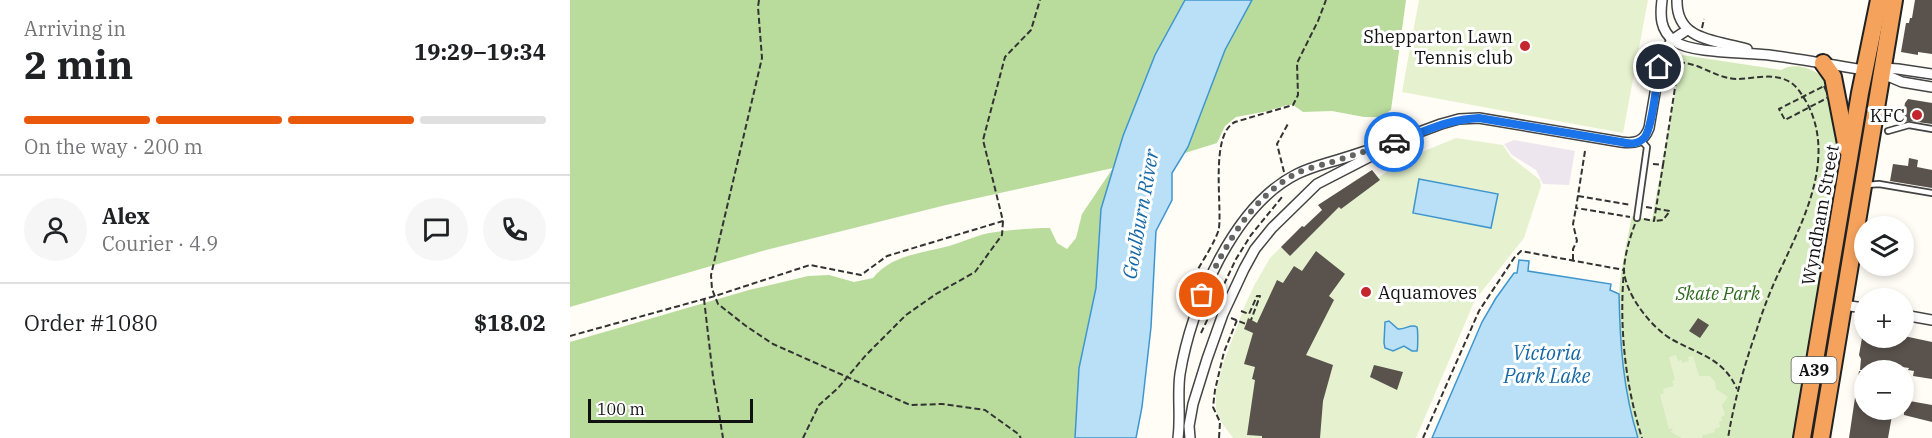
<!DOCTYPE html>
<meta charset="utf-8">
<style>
:root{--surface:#fff;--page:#f6f6f6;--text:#202124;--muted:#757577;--line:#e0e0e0;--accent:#ea580c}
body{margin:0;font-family:"IBM Plex Serif",serif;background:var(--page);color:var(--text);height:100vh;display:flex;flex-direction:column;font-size:22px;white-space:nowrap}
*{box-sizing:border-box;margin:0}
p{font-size:20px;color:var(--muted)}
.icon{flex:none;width:33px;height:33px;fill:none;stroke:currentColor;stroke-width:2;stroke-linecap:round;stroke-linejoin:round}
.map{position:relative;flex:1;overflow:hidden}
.drawer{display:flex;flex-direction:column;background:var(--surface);width:570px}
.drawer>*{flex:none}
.controls{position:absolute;left:1284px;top:216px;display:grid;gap:12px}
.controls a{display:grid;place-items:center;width:60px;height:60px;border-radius:50%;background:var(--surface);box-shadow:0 3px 9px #0003;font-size:30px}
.scale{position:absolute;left:18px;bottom:15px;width:165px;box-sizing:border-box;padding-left:6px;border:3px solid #111;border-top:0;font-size:16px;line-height:21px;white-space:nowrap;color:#111;-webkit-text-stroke:4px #fff;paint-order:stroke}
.pin{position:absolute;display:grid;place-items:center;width:51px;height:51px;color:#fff;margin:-26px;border:3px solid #fff;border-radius:50%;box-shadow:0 2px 6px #0007}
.courier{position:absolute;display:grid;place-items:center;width:60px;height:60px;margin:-30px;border:4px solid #1a73e8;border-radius:50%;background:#fff;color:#222;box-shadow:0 2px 8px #0007}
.head em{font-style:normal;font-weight:700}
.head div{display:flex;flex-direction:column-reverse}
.head{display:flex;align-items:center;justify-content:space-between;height:102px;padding:0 24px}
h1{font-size:39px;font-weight:700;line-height:45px}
.bar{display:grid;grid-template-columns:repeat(4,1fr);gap:9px 6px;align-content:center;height:72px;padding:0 24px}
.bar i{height:8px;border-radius:4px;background:var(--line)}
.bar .on{background:var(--accent)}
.bar p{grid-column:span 4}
.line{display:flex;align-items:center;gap:15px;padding:0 24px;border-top:2px solid var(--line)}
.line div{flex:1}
.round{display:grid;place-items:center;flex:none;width:63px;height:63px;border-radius:32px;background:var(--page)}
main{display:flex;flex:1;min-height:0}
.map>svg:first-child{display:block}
.industrial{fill:#eee6ef}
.green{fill:#d5ebbd}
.forest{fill:#b9dc9c}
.pitch{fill:#e6f2cf}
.water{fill:#b9e0f7;stroke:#3f96cf;stroke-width:1.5}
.building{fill:#5a524d}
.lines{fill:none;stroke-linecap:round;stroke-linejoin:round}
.lane-casing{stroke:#444;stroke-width:8}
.street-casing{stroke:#444;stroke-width:12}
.highway-casing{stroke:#222;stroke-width:20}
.path{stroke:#333;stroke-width:2;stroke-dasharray:6 3;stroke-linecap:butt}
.lane{stroke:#fff;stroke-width:4.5}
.street{stroke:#fff;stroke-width:9}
.highway{stroke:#f5a25d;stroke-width:16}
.done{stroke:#646461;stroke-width:6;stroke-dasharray:0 10.8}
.route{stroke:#1a73e8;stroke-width:8}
.poi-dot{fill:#c4262e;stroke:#fff;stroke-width:2}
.labels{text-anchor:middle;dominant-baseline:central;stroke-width:6;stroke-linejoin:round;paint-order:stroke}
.shield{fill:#fff;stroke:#585858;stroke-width:1.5}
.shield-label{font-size:16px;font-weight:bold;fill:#111}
.poi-label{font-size:18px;fill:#111;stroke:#fff;text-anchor:end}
.street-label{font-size:18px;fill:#111;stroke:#fff}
.park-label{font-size:18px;font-style:italic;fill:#2f6b1f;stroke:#fff}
.water-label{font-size:20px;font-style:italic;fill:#1768a6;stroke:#fff}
</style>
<main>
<section class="drawer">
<div class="head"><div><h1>2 min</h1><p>Arriving in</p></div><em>19:29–19:34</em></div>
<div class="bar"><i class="on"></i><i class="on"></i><i class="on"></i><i></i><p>On the way · 200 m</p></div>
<div class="line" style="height:108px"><a class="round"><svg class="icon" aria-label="person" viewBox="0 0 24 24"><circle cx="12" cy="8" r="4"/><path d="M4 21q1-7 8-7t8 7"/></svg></a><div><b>Alex</b><p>Courier · 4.9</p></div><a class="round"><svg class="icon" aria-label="chat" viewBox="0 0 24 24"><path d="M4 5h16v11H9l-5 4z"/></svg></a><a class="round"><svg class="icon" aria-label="phone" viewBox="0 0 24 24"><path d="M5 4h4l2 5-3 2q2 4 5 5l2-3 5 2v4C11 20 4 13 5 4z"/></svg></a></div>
<div class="line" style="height:78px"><div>Order #1080</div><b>$18.02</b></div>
</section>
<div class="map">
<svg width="1362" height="438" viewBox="0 0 1362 438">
<rect width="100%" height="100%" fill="#fffdf5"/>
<path class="industrial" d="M944,140l61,11 -6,34 -26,-1 -7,-14 -24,-15 -8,-11z"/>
<path class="green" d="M1112,55l99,15c16,-9 36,0 48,13l10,65 -4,49 -42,241h-155c-14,-46 -23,-97 -19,-145 2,-26 8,-52 13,-77l5,2 15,1z"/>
<g class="forest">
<path d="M0,0h615l-30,55 -32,81 -22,72 -5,80 -17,80 -4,70h-505v-96l179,-52 59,-14 21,-1 25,7 19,-4c18,-23 49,-25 76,-32 13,-4 26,-10 40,-13 20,-3 41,-5 61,-5l7,15 10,6 9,-11 6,-24 31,-46 -167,37 -180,45 -196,57z"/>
<path d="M682,0h154l-15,110 -11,7h-16l-32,-6 -29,1 -10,-7h-6l-19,6 -32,6 -11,9 -8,17 -32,10 40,-103z"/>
</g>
<g class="pitch">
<path d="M849,0h229l-25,133 -221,-41z"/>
<path d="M886,138l47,7 8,12 29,23 1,6 -17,52 -49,62 -59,138h-183l-11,-15 -6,-13v-20l7,-26 22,-59 10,-21 15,-26 32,-32 2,1 10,-10 1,2 3,-3 12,-17 28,-21 1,1 13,-9 6,8 27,-19z"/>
<path d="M1106,355l2,6 3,-1 2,3 6,-2 -1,-4 5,-1 6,20h11l5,6 1,7 12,8 -6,8 3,10 -4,2 1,3 -3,2 1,5 -6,2 1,3 -10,3 -1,-1 -3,4h-19l-11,-6 2,-4 -4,1 -9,-34 4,-2 -1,-4 11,-3 -2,-5 3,-1 -6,-23z"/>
</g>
<g class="water">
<path d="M615,0h67l-27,50 -37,97 -16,26v27l-16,31 -5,96 -9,80 -6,31h-61l4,-70 17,-80 5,-79 22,-73 32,-81z"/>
<path d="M849,179l79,15 -7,34 -78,-15z"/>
<path d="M949,260l10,1 -1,10 83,13 -1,6 9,4c1,50 4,96 19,144h-206l50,-116 14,-24 18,-25h3z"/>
<path d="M819,321l9,8c7,1 13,-6 19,-2 1,3 1,21 0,24h-5l-8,-5 -11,5 -8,-3 -1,-5 1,-21z"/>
</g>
<g class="building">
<path d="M1345,0h17v54l-14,-2v3l-17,-3 5,-29h3l1,-5h2z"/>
<path d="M1338,99l24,4v21l-22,-3 -8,1 3,-19z"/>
<path d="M1339,158l9,2 -1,7 15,3v18l-42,-7 3,-17 15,2z"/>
<path d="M802,170l8,10 -39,29 -2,-2 -49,49 -9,-9 21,-21 2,1 18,-17 -4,-5z"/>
<path d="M746,251l29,23 -16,22 5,4 -28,55 27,10 -10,36 -3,37h-58v-2l-15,-1 8,-55 -3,-1 3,-12 -11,-3 9,-31 -9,-4 2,-5 2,-6 9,5 20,-43 6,3 11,-17 8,5z"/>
<path d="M1128,318l11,7 -9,13 -11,-7z"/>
<path d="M1334,336l28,6v37l-19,-3 1,-5 -6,-1 1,-2 -28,-4 -1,6h-20l1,-11 -2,-4 3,-17h42z"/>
<path d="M804,365l29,7 -6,18 -27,-13z"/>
<path d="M1289,371l5,1v38h29l-5,28h-39z"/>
<path d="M1334,400l28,5v17l-28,-7z"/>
</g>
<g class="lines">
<g class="lane-casing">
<g id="lane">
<path d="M1318,131l21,-6 23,4"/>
<path d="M1296,185l13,-1 53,9"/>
<path d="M1067,218l10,-71 -6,-7"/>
</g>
</g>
<g class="street-casing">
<g id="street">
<path d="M1092,0c-2,16 -2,30 12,41 18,13 72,11 95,14 32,4 64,10 95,15"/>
<path d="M1107,0c-1,41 39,40 70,49"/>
<path d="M1314,68l14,1 34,5"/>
<path d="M1313,74l19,8 30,5"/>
<path d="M1273,305l21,3"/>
<path d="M1334,315l28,5"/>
<path d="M608,438c3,-21 -1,-43 2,-64 11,-68 53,-168 117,-200 10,-5 20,-8 30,-11 18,-5 36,-11 53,-17"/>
<path d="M620,438l-1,-12 4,-22 14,-45 16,-45 21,-45 11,-20 17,-21 45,-44 97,-50 27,-10 18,-5 20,-1 142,24c14,2 23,0 28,-14l12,-70 11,-18 15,-10"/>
</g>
</g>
<g class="highway-casing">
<g id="highway">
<path d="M1253,63l10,14 14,72"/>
<path d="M1232,438l58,-345 19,-93"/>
<path d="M1251,438l73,-438"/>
</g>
</g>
<g class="path">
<path d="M189,0l-1,7 4,51 -51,217 1,14 6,15 28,22 27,18 137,61 32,-1 43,6 32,23 4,5"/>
<path d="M1132,28l2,-9"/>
<path d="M1070,56l12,2"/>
<path d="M1100,61c9,1 18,2 27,5 13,5 24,12 39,13 17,0 37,-7 54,3 8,5 12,13 17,21 28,53 -1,112 -24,161 -11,22 -20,45 -27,68 -12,34 -22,70 -28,106"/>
<path d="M1254,86l5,11 -44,23 -6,-11z"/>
<path d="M1015,151l-9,57 54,9"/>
<path d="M1083,164l10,1 16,-103"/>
<path d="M714,172l-7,-28 12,-22"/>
<path d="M1008,196l53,9"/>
<path d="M1076,207l24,4 -7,9 -9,1"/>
<path d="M1074,219l10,2 9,-56"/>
<path d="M1065,224c-5,13 -10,30 -11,45 0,24 28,60 49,71 27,15 50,18 64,49"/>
<path d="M1003,260v-11l4,-8 -4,-17 3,-16"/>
<path d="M623,293l-2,-12c7,-13 26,-41 28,-53 3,-25 -9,-94 16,-106l58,-17 5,-10 -1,-32 21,-42 8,-21"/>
<path d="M134,299l9,78 10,61"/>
<path d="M671,311l8,3 8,-18h3l-9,24"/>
<path d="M661,318l15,6"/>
<path d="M631,333l35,-74 15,-24 31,-38"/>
<path d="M0,336l145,-40 95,-31 51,10 26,-19 116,-35 -20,-81 22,-83 26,-27 9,-30"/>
<path d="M233,438l16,-33 19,-17 28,-33 40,-40 30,-21 39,-22 27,-37 1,-14"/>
<path d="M649,438l1,-16 -7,-15 2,-17 9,-38 13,-32"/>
<path d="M853,438l56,-127 35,-53 7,-7 103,19c-5,57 1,114 18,168"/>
</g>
<use href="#lane" class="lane"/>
<use href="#street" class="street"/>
<use href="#highway" class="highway"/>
</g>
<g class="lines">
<path class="done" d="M632,295c21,-46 48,-97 95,-122 11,-5 24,-8 35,-11 21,-7 41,-13 62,-20"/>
<path class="route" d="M824,142c32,-10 49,-22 85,-24l142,24c8,2 16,3 23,-4 8,-8 13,-57 15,-71"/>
</g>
<g class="poi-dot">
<circle cx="955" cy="46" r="6"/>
<circle cx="1347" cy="115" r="6"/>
<circle cx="796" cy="292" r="6"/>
</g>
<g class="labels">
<rect class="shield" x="1221.5" y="357" width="45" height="26" rx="4.5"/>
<g class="shield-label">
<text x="1244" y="370">A39</text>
</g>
<g class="poi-label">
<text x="943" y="36">Shepparton Lawn<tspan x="943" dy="21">Tennis club</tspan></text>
<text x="1335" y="115">KFC</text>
<text x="808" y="292" text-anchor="start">Aquamoves</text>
</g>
<g class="street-label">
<text transform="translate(1250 215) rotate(-80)">Wyndham Street</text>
</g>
<g class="park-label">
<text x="1148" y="293">Skate Park</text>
</g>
<g class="water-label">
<text transform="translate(570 214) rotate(-80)">Goulburn River</text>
<text x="977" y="352">Victoria<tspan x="977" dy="23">Park Lake</tspan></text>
</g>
</g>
</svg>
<div class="controls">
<a><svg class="icon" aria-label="layers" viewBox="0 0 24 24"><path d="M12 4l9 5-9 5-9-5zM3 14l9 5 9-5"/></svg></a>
<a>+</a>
<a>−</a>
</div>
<div class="scale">100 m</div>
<div class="pin" style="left:632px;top:295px;background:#ea580c"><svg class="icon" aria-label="bag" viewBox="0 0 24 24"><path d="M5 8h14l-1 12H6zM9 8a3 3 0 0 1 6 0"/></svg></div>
<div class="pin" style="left:1089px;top:67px;background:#1f2937"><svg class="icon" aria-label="home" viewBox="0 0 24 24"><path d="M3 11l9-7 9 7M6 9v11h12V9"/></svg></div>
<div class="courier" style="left:824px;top:142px"><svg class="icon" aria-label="car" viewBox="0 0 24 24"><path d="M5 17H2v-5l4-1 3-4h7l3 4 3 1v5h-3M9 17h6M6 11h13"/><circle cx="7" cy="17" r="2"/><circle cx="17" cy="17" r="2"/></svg></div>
</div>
</main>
